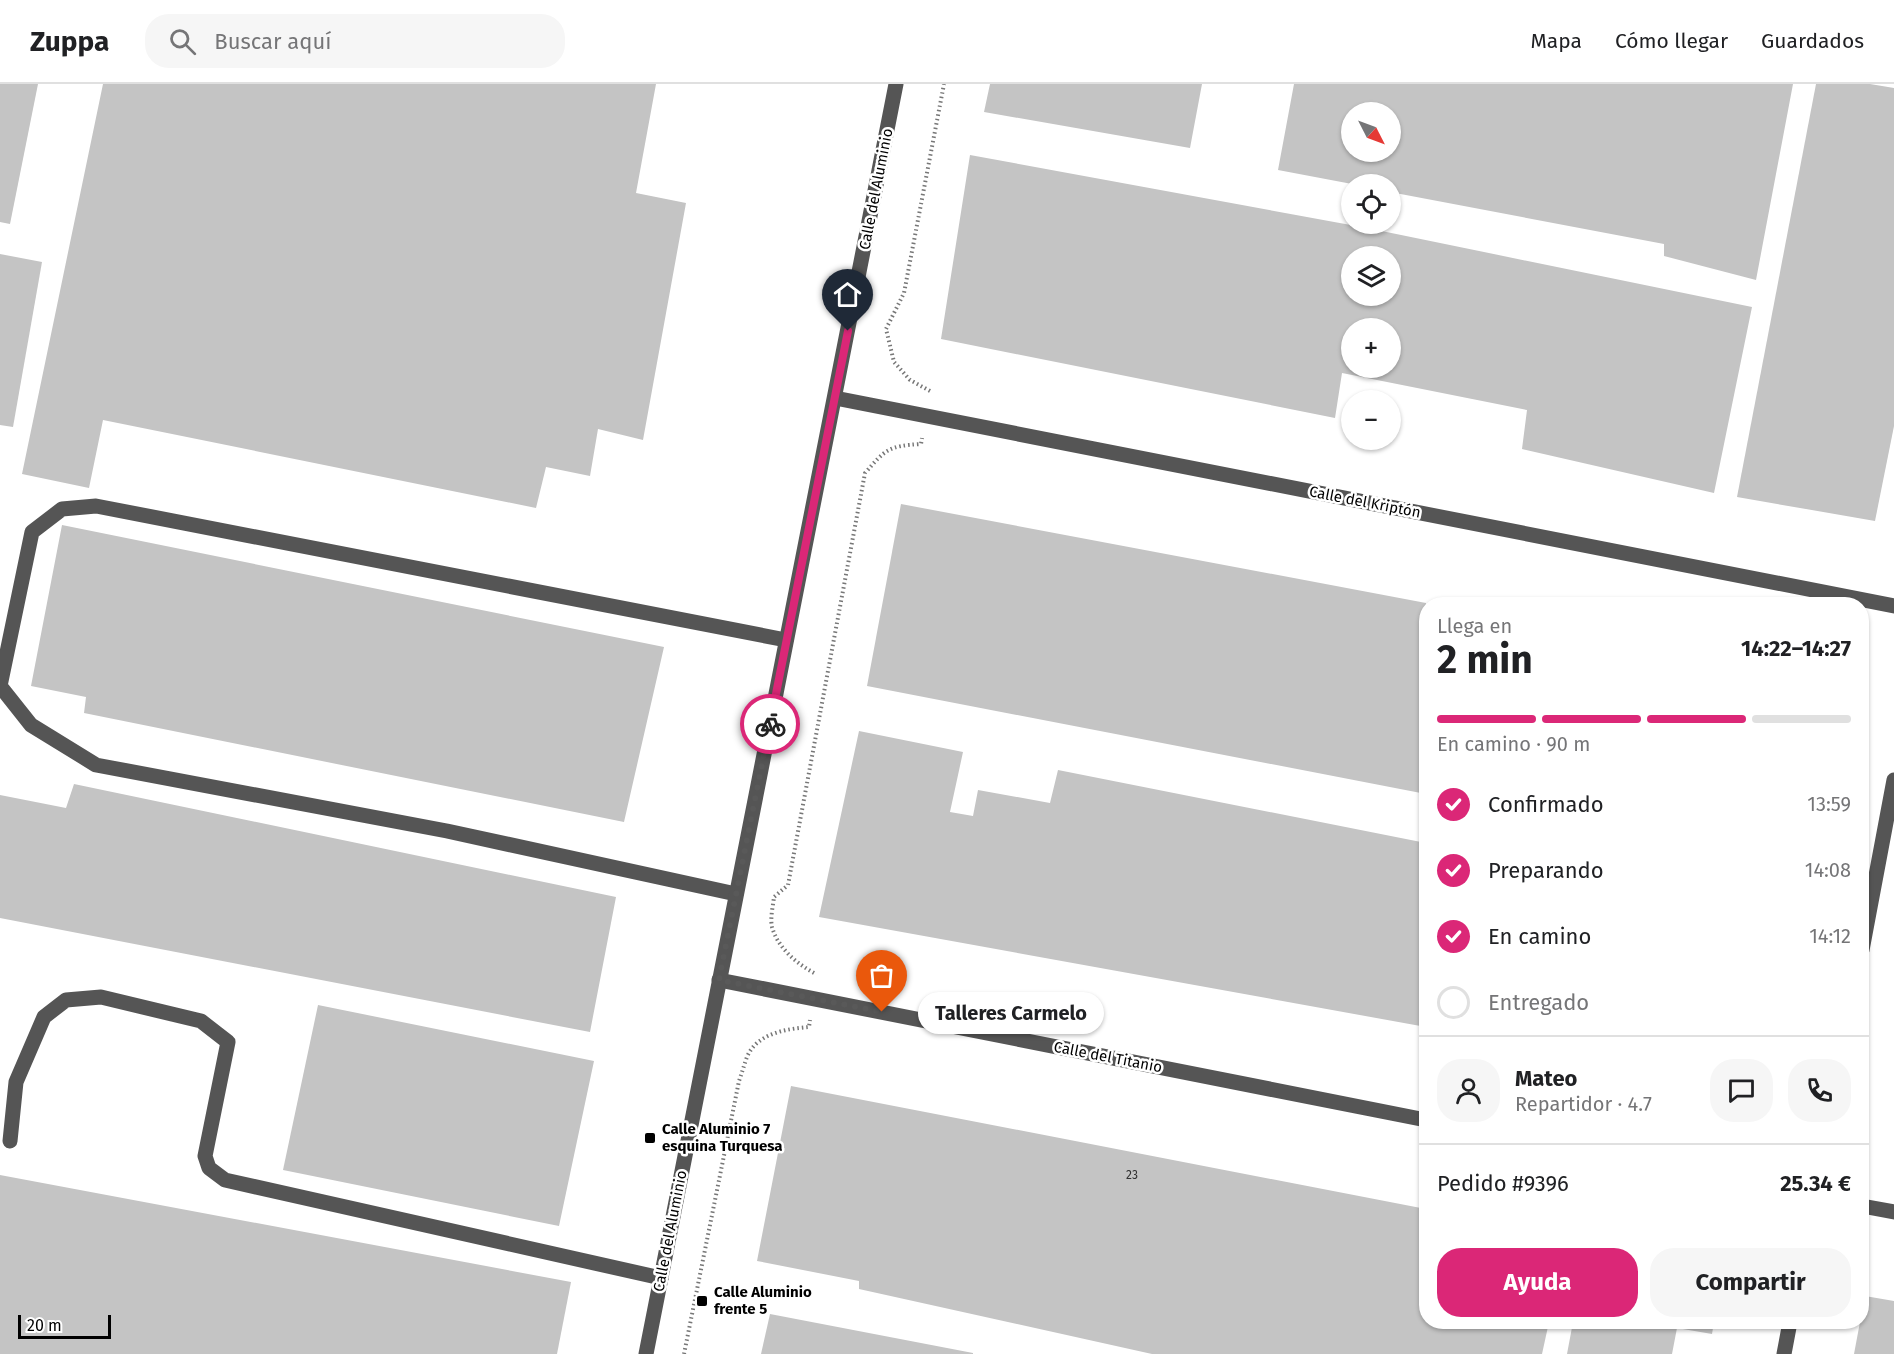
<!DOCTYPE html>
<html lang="es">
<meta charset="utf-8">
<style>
:root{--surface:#fff;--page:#f6f6f6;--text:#202124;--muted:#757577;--line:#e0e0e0;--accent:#db2777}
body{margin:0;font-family:"Fira Sans",sans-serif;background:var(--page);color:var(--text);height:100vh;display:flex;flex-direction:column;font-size:22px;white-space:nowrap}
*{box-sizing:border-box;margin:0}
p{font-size:20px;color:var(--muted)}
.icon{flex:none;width:33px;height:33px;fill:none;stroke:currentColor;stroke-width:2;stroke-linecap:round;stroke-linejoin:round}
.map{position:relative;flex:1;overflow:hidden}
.drawer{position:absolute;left:1419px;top:513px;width:450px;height:732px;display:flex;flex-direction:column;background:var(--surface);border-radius:24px;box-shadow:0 2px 4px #0004}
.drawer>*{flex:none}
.needle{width:39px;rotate:132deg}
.controls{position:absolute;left:1341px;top:18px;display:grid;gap:12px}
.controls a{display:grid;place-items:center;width:60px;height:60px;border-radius:50%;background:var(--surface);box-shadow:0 2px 4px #0004;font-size:30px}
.scale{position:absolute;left:18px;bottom:15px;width:93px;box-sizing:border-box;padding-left:6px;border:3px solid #000;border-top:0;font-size:16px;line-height:21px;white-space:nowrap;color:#000;-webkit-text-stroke:4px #fff;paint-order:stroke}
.pin{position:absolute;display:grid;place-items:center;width:51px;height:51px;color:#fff;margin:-62px -26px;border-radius:50% 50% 50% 0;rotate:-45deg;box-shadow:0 0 6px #0007}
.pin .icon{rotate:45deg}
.courier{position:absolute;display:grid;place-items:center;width:60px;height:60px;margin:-30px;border:4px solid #db2777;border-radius:50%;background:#fff;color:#222;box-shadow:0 2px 8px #0007}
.bubble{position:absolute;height:42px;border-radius:21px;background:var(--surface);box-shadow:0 2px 4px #0004;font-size:20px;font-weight:700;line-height:42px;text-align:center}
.headline em{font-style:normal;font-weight:700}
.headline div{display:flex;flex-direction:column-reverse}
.headline{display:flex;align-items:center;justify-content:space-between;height:102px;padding:0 18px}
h1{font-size:39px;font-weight:700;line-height:45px}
.bar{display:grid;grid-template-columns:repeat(4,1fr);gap:9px 6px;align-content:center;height:72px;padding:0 18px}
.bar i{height:8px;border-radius:4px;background:var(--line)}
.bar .on{background:var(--accent)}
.bar p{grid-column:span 4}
.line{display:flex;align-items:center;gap:15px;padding:0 18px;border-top:2px solid var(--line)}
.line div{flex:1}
.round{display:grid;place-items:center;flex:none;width:63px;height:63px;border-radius:24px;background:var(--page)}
ol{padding:0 18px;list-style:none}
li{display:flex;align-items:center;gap:18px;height:66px}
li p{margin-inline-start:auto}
li .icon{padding:6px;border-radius:50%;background:var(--accent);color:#fff;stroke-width:4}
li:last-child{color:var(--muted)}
li i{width:33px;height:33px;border:3px solid var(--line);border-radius:50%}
.cta{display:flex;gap:12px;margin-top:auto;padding:12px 18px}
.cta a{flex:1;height:69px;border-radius:24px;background:var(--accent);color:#fff;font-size:24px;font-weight:700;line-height:69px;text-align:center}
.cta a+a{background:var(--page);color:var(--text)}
header{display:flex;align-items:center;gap:36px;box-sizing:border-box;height:84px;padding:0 30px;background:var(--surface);border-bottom:2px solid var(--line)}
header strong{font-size:28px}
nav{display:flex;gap:33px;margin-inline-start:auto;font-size:21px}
.search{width:420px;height:54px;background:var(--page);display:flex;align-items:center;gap:15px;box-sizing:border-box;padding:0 21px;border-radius:24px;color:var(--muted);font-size:22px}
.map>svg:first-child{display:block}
.building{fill:#c4c4c4;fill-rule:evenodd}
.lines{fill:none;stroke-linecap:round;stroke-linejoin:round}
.path{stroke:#777;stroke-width:4;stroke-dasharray:1.5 3;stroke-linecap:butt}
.minor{stroke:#555;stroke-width:15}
.done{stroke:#595959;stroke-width:6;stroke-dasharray:0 10.8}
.route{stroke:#db2777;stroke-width:8}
.poi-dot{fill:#000;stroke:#fff;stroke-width:2}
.labels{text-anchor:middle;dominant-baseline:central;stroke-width:5;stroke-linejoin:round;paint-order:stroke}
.number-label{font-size:12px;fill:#313131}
.street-label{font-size:15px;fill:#000;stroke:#fff}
.poi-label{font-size:15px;font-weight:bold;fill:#000;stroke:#fff;text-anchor:start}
</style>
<header>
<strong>Zuppa</strong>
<div class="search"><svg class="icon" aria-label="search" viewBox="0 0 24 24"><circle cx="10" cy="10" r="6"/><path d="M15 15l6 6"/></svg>Buscar aquí</div>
<nav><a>Mapa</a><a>Cómo llegar</a><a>Guardados</a></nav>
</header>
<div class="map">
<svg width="1894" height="1270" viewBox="0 0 1894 1270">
<rect width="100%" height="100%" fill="#fff"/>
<g class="building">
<path d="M0,0h38l-28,140 -10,-2z"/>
<path d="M103,0h553l-20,109 50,10 -43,237 -45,-11 -8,47 -44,-9 -10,41 -433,-88 -14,68 -67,-14z"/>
<path d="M990,0h212l-12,64 -206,-36z"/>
<path d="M1294,0h499l-37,196 -92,-24v-12l-274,-52v-8h-38l-74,-14zM1352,28h38v40h-38z"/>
<path d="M1816,0h54l24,4v338l-19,95 -138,-24z"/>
<path d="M970,71l397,73 385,79 -38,186 -192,-44 5,-39 -185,-37 -7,45 -394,-79zM1352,172h38v40h-38zM1352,244h38v40h-38z"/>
<path d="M0,170l42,8 -29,165 -13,-2z"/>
<path d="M901,420l525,99v191l-559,-108z"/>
<path d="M62,441l602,122 -40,175 -540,-109 2,-16 -55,-11z"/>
<path d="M859,647l104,21 -13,60 23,4 5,-26 72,13 8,-33 368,73v184l-607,-110z"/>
<path d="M74,700l542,113 -26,135 -590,-114v-123l66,13z"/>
<path d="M318,921l276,56 -35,165 -276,-56z"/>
<path d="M791,1002l635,123v113h123l-7,32h-390l-293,-65v-8l-102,-20z"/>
<path d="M0,1091l571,107 -14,72h-557z"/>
<path d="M1865,1212l29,5v53h-40l6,-32h2z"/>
<path d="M770,1230l203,39v1h-212z"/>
<path d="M1573,1238h141l-2,12 -35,-6 -5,26h-105z"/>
</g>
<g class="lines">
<g class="path">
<path d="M930,307l-20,-11 -16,-18 -8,-33 18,-36 40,-209"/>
<path d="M814,889c-18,-10 -36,-25 -42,-46 -2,-9 1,-21 2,-30l14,-12 77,-412c21,-24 23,-27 56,-29l1,-6"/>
<path d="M684,1270l55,-273c3,-8 5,-16 8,-24 10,-24 39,-28 62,-30l1,-7"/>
</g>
<g class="minor">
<path d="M835,314l1059,208"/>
<path d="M736,810l-289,-63 -351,-66 -65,-40 -31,-39 32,-154 30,-23 34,-3 690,134"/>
<path d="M1862,866l32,-170"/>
<path d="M719,896l707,140"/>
<path d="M10,1057l6,-59 28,-65 22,-17 35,-3 100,24 27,21 -23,114 4,12 16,12 436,98"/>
<path d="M1862,1122l32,6"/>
<path d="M646,1270l250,-1270"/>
<path d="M1784,1270l6,-32"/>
</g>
</g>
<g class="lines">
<path class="done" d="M770,640l-51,256 163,32"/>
<path class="route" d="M770,640l78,-393"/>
</g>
<g class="poi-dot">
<rect x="644" y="1048" width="12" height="12" rx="3"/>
<rect x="696" y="1211" width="12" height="12" rx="3"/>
</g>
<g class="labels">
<g class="number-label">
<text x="1132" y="1091">23</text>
</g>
<g class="street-label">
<text transform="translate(876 105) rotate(-79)">Calle del Aluminio</text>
<text transform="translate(1365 418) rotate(11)">Calle del Kriptón</text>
<text transform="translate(1108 973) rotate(11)">Calle del Titanio</text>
<text transform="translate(670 1147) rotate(-79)">Calle del Aluminio</text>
</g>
<g class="poi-label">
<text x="662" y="1045">Calle Aluminio 7<tspan x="662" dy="17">esquina Turquesa</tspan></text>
<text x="714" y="1208">Calle Aluminio<tspan x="714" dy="17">frente 5</tspan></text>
</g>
</g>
</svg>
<div class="controls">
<a><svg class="needle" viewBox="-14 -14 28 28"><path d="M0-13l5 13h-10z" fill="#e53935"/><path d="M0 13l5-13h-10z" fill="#757577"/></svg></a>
<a><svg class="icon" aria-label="locate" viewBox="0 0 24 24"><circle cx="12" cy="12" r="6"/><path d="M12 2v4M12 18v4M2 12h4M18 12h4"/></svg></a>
<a><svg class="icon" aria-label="layers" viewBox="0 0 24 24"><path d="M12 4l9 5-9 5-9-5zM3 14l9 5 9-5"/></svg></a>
<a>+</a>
<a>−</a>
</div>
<div class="scale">20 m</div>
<div class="pin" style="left:882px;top:928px;background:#ea580c"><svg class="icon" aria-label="bag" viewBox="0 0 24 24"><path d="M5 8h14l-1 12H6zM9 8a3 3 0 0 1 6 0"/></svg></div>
<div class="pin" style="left:848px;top:247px;background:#1f2937"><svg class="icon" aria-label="home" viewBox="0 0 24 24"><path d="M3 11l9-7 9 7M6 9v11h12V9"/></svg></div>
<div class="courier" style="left:770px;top:640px"><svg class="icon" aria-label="bike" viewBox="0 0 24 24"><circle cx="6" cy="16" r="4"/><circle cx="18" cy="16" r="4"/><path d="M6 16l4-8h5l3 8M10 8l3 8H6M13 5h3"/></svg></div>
<div class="bubble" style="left:918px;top:908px;width:186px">Talleres Carmelo</div>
<section class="drawer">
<div class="headline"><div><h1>2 min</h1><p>Llega en</p></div><em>14:22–14:27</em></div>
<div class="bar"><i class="on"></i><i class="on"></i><i class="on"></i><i></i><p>En camino · 90 m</p></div>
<ol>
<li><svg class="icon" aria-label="check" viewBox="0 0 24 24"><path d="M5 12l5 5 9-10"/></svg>Confirmado<p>13:59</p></li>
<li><svg class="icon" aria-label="check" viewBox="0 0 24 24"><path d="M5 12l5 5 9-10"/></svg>Preparando<p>14:08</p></li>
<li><svg class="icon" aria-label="check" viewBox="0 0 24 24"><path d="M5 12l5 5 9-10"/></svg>En camino<p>14:12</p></li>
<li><i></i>Entregado</li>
</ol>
<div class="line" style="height:108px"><a class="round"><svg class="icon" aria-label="person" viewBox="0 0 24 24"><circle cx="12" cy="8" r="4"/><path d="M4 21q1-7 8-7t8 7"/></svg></a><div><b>Mateo</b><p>Repartidor · 4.7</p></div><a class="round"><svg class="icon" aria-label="chat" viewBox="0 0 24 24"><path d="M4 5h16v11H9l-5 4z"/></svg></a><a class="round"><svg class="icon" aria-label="phone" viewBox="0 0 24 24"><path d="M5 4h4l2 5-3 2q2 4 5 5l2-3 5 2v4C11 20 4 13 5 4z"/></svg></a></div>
<div class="line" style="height:78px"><div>Pedido #9396</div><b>25.34 €</b></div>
<div class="cta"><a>Ayuda</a><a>Compartir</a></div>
</section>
</div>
